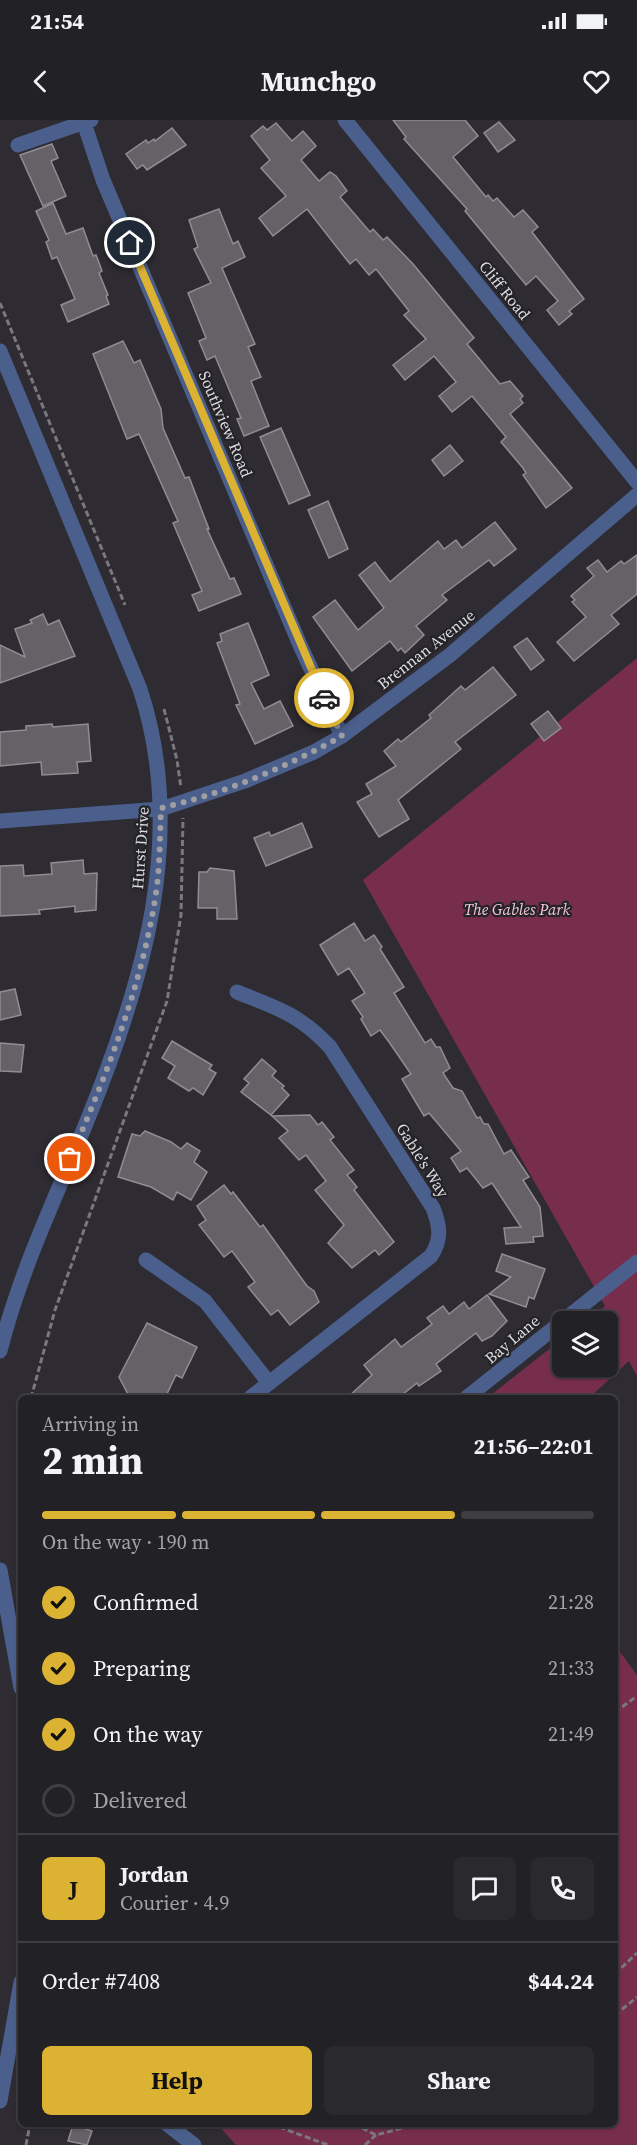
<!DOCTYPE html>
<meta charset="utf-8">
<style>
:root{--surface:#222126;--page:#2a292e;--text:#f1f3f6;--muted:#a2a3a7;--line:#3f3e43;--accent:#dcb233}
body{margin:0;font-family:"Source Serif 4",serif;background:var(--page);color:var(--text);height:100vh;display:flex;flex-direction:column;font-size:22px;white-space:nowrap}
*{box-sizing:border-box;margin:0}
p{font-size:20px;color:var(--muted)}
.icon{flex:none;width:33px;height:33px;fill:none;stroke:currentColor;stroke-width:2;stroke-linecap:round;stroke-linejoin:round}
.map{position:relative;flex:1;overflow:hidden}
.side{position:absolute;left:18px;top:1275px;width:600px;height:732px;display:flex;flex-direction:column;background:var(--surface);border-radius:9px;box-shadow:0 2px 4px #0004,0 0 0 2px var(--line)}
.side>*{flex:none}
.tools{position:absolute;left:552px;top:1191px;display:grid;gap:12px}
.tools a{display:grid;place-items:center;width:66px;height:66px;border-radius:9px;background:var(--surface);box-shadow:0 2px 4px #0004,0 0 0 2px var(--line);font-size:30px}
.pin{position:absolute;display:grid;place-items:center;width:51px;height:51px;color:#fff;margin:-26px;border:3px solid #fff;border-radius:50%;box-shadow:0 2px 6px #0007}
.courier{position:absolute;display:grid;place-items:center;width:60px;height:60px;margin:-30px;border:4px solid #dcb233;border-radius:50%;background:#fff;color:#222;box-shadow:0 2px 8px #0007}
.overview em{font-style:normal;font-weight:700}
.overview div{display:flex;flex-direction:column-reverse}
.overview{display:flex;align-items:center;justify-content:space-between;height:102px;padding:0 24px}
h1{font-size:39px;font-weight:700;line-height:45px}
.bar{display:grid;grid-template-columns:repeat(4,1fr);gap:9px 6px;align-content:center;height:72px;padding:0 24px}
.bar i{height:8px;border-radius:4px;background:var(--line)}
.bar .active{background:var(--accent)}
.bar p{grid-column:span 4}
.line{display:flex;align-items:center;gap:15px;padding:0 24px;border-top:2px solid var(--line)}
.line div{flex:1}
.round{display:grid;place-items:center;flex:none;width:63px;height:63px;border-radius:9px;background:var(--page)}
ol{padding:0 24px;list-style:none}
li{display:flex;align-items:center;gap:18px;height:66px}
li p{margin-inline-start:auto}
li .icon{padding:6px;border-radius:50%;background:var(--accent);color:#111;stroke-width:4}
li:last-child{color:var(--muted)}
li i{width:33px;height:33px;border:3px solid var(--line);border-radius:50%}
.action{display:flex;gap:12px;margin-top:auto;padding:12px 24px}
.action a{flex:1;height:69px;border-radius:9px;background:var(--accent);color:#111;font-size:24px;font-weight:700;line-height:69px;text-align:center}
.action a+a{background:var(--page);color:var(--text)}
.status{display:flex;justify-content:space-between;align-items:center;height:42px;padding:0 30px;background:var(--surface);direction:ltr}
.status svg{height:16px;fill:currentColor}
header{display:flex;justify-content:space-between;align-items:center;height:78px;padding:0 24px;background:var(--surface);font-size:27px;font-weight:700}
.map>svg:first-child{display:block}
.green{fill:#762e4c}
.building{fill:#666166;stroke:#928c92;stroke-width:1.5}
.lines{fill:none;stroke-linecap:round;stroke-linejoin:round}
.path{stroke:#7a787d;stroke-width:3;stroke-dasharray:6 3;stroke-linecap:butt}
.minor{stroke:#4a5f8c;stroke-width:15}
.done{stroke:#9f9ea2;stroke-width:6;stroke-dasharray:0 10.8}
.route{stroke:#dcb233;stroke-width:8}
.labels{text-anchor:middle;dominant-baseline:central;stroke-width:4.5;stroke-linejoin:round;paint-order:stroke}
.street-label{font-size:16px;fill:#dcdbdf;stroke:#242328}
.park-label{font-size:16px;font-style:italic;fill:#f3c4d3;stroke:#242328}
</style>
<div class="status"><b>21:54</b><svg viewBox="0 0 49 12"><path d="M0 12V9h3v3zM5 12V6h3v6zM10 12V3h3v9zM15 12V0h3v12zM26 1h20v11H26zM47 4h2v5h-2z"/></svg></div>
<header><svg class="icon" aria-label="back" viewBox="0 0 24 24"><path d="M15 5l-7 7 7 7"/></svg>Munchgo<svg class="icon" aria-label="heart" viewBox="0 0 24 24"><path d="M12 20l-8-8c-3-5 5-10 8-4 3-6 11-1 8 4z"/></svg></header>
<div class="map">
<svg width="637" height="2025" viewBox="0 0 637 2025">
<rect width="100%" height="100%" fill="#2e2c32"/>
<g class="green">
<path d="M637,538v718l-8,-15 -40,37h-102l75,-59v27h46v-44l-22,-1 19,-15 -242,-426z"/>
<path d="M615,1525l22,30v470h-401l-19,-21h398z"/>
</g>
<g class="building">
<path d="M393,0h72l13,16 -25,21 33,40 2,-2 5,6 4,-3 17,19 9,-7 15,17 -6,5 52,67 -15,12 3,3 -13,11 -12,-15 11,-9 -22,-25 -10,9 -61,-74 2,-2 -63,-70 2,-2z"/>
<path d="M499,2l16,18 -17,12 -14,-19z"/>
<path d="M276,3l16,18 11,-10 13,15 -15,14 18,21 11,-9 6,4 11,15 -7,6 30,35 3,-3 10,11 4,-3 26,27 61,74 -7,6 33,40 10,-3 13,15 -3,3 3,4 -13,11 62,74 -26,20 -23,-33 3,-2 -3,-5 -22,-26 5,-5 -34,-41 -20,16 -13,-16 17,-14 -22,-26 -29,24 -12,-15 33,-26 -22,-24 5,-4 -33,-42 -7,6 -13,-16 -6,5 -43,-55 -34,27 -14,-18 27,-22 -25,-28 9,-8 -19,-24 12,-10 4,4z"/>
<path d="M172,8l14,17 -39,25 -4,-5 -6,4 -11,-15 20,-14 2,3 6,-4 1,2z"/>
<path d="M52,24l6,14 -7,3 15,35 -23,10 -23,-51z"/>
<path d="M53,83l13,31 17,-6 10,28 3,-1 6,16 -3,2 9,22 -2,1 3,8 -41,18 -7,-17 14,-6 -18,-42 -5,2 -6,-17 3,-2 -13,-29z"/>
<path d="M219,89l14,35 5,-3 7,16 -23,11 33,76 -7,3 13,30 -10,4 18,45 -25,10 -7,-17 4,-1 -26,-62 -8,4 -8,-19 7,-3 -18,-45 23,-10 -17,-34 4,-2 -9,-27z"/>
<path d="M123,221l11,22 6,-3 21,49 2,19 22,50 4,-1 20,52h-2l23,50 4,-1 7,16 -42,17 -7,-16 10,-4 -29,-68 5,-2 -39,-87 -12,5 -34,-85z"/>
<path d="M281,308l29,67 -21,9 -29,-67z"/>
<path d="M450,325l13,16 -19,15 -12,-16z"/>
<path d="M328,381l20,48 -19,9 -21,-48z"/>
<path d="M495,402l21,27 -22,17 -5,-6 -47,35 5,5 -31,26 8,9 -19,18 -4,-5 -3,3 -8,-10 -38,30 -39,-54 22,-17 23,30 26,-22 -25,-33 16,-13 15,20 48,-41 6,8 12,-9 6,8z"/>
<path d="M637,435v39l-26,21 8,9 -45,37 -17,-19 29,-25 -14,-15 3,-2 -4,-4 23,-20 -7,-8 11,-8 9,12 14,-11 3,3z"/>
<path d="M43,494l5,11 11,-5 16,36 -75,27v-38l25,12 -10,-28 17,-6 -2,-3z"/>
<path d="M248,503l21,52 -18,8 13,26 16,-8 13,25 -38,18 -19,-39 4,-1 -23,-61 5,-2 -2,-7z"/>
<path d="M527,518l17,22 -13,10 -17,-23z"/>
<path d="M493,547l23,28 -61,47 6,7 -63,51 11,19 -30,18 -22,-35 15,-8 -6,-10 30,-18 -12,-15 14,-12 3,3 30,-24 -2,-3 32,-29 4,4z"/>
<path d="M548,591l13,17 -17,13 -13,-17z"/>
<path d="M52,604l1,3 35,-3 3,37 -14,1 1,11 -36,2 -1,-13 -41,4v-34l26,-2v-4z"/>
<path d="M302,703l10,24 -46,19 -12,-28 15,-6 2,4z"/>
<path d="M83,740l1,14 13,-1 -1,37 -21,2v-6l-36,4 1,4 -40,2v-50l23,-1 1,11 28,-2 -1,-11z"/>
<path d="M210,748l24,3 3,48h-20v-11h-19l1,-36h8z"/>
<path d="M354,803l11,18 9,-6 8,12 -2,2 24,38 -10,6 31,50 6,-4 5,8h4l10,21 -7,5 10,15 9,3 15,27 3,-1 4,7h4l16,30 7,-4 18,27 -6,3 17,27 3,29 -10,1 1,5 -28,2 -2,-16 17,-1 -29,-44 -9,5 -16,-20 -7,4 -9,-14 10,-7 -32,-38 -5,3 -22,-37 9,-5 -22,-32 -9,-12 -9,6 -10,-17 2,-2 -11,-16 13,-8 -16,-25 -11,7 -18,-30z"/>
<path d="M15,869l6,26 -21,5v-28z"/>
<path d="M172,921l40,24 -3,4 7,4 -13,22 -10,-7 -4,3 -21,-13 7,-12 -13,-8z"/>
<path d="M0,923l24,2 -3,27 -21,-1z"/>
<path d="M262,939l14,12 -4,5 12,10 -2,2 7,7 -18,20 -30,-23 8,-9 -5,-4z"/>
<path d="M310,995l8,10 4,-3 12,15 -4,3 24,30 -7,5 10,12 -3,3 40,52 -15,13 -4,-5 -23,18 -24,-25 16,-18 -29,-35 11,-9 -20,-26 -7,5 -20,-22 9,-7 -16,-15z"/>
<path d="M145,1011l26,11 10,7 6,-6 13,8 -6,11 13,10 -16,28 -14,-8 -4,8 -22,-13 -33,-10 14,-43 8,2z"/>
<path d="M224,1065l7,9 2,-2 27,35 3,-2 44,61 7,5 5,11 -29,23 -12,-15 -7,5 -23,-28 7,-5 -23,-31 -8,6 -25,-32 7,-5 -9,-14z"/>
<path d="M502,1134l43,15 -11,30 -5,-2 -3,10 -37,-13 22,-17 -15,-6z"/>
<path d="M487,1175l20,26 -15,15 -10,5 -6,-8 -40,31 5,7 -22,15 -2,-3 -19,15h-51l25,-23 -8,-10 31,-26 6,8 31,-23 -5,-6 16,-12 6,8 15,-12 5,7z"/>
<path d="M147,1203l50,24 -15,31 -6,-3 -11,23h-35l-11,-21z"/>
<path d="M73,2005l19,6 -5,14 -19,-4z"/>
</g>
<g class="lines">
<g class="path">
<path d="M0,183l125,302"/>
<path d="M164,589l13,51 4,28"/>
<path d="M31,1278l24,-88 112,-309 14,-86 2,-97"/>
<path d="M615,1592l22,-16"/>
<path d="M615,1854l22,-21"/>
<path d="M615,1895l22,-18"/>
<path d="M271,2004l57,21"/>
<path d="M354,2004l22,11 42,-11"/>
<path d="M26,2025l4,-21"/>
<path d="M365,2025l11,-10"/>
</g>
<g class="minor">
<path d="M345,0l292,362"/>
<path d="M84,3l19,57 197,465 42,91"/>
<path d="M18,25l73,-25"/>
<path d="M0,231l140,338c48,146 3,295 -53,432 -31,76 -67,150 -87,230"/>
<path d="M0,701l161,-12 84,-28 69,-29 28,-16 108,-81 187,-160"/>
<path d="M237,872c40,16 62,22 93,55l103,161c7,18 9,31 -2,48l-181,142"/>
<path d="M146,1140l59,41 64,82"/>
<path d="M466,1278l171,-136"/>
<path d="M0,1450l21,118"/>
<path d="M0,1981l21,-119"/>
<path d="M167,2004l27,21"/>
</g>
</g>
<g class="lines">
<path class="done" d="M70,1039c38,-88 74,-178 87,-273 3,-26 3,-52 4,-78 62,-14 126,-41 181,-72l-18,-38"/>
<path class="route" d="M130,123l194,455"/>
</g>
<g class="labels">
<g class="street-label">
<text transform="translate(505 170) rotate(51)">Cliff Road</text>
<text transform="translate(226 304) rotate(67)">Southview Road</text>
<text transform="translate(426 529) rotate(-38)">Brennan Avenue</text>
<text transform="translate(140 728) rotate(-86)">Hurst Drive</text>
<text transform="translate(423 1040) rotate(58)">Gable's Way</text>
<text transform="translate(512 1219) rotate(-40)">Bay Lane</text>
</g>
<g class="park-label">
<text x="517" y="789">The Gables Park</text>
</g>
</g>
</svg>
<div class="tools">
<a><svg class="icon" aria-label="layers" viewBox="0 0 24 24"><path d="M12 4l9 5-9 5-9-5zM3 14l9 5 9-5"/></svg></a>
</div>
<div class="pin" style="left:70px;top:1039px;background:#ea580c"><svg class="icon" aria-label="bag" viewBox="0 0 24 24"><path d="M5 8h14l-1 12H6zM9 8a3 3 0 0 1 6 0"/></svg></div>
<div class="pin" style="left:130px;top:123px;background:#1f2937"><svg class="icon" aria-label="home" viewBox="0 0 24 24"><path d="M3 11l9-7 9 7M6 9v11h12V9"/></svg></div>
<div class="courier" style="left:324px;top:578px"><svg class="icon" aria-label="car" viewBox="0 0 24 24"><path d="M5 17H2v-5l4-1 3-4h7l3 4 3 1v5h-3M9 17h6M6 11h13"/><circle cx="7" cy="17" r="2"/><circle cx="17" cy="17" r="2"/></svg></div>
<section class="side">
<div class="overview"><div><h1>2 min</h1><p>Arriving in</p></div><em>21:56–22:01</em></div>
<div class="bar"><i class="active"></i><i class="active"></i><i class="active"></i><i></i><p>On the way · 190 m</p></div>
<ol>
<li><svg class="icon" aria-label="check" viewBox="0 0 24 24"><path d="M5 12l5 5 9-10"/></svg>Confirmed<p>21:28</p></li>
<li><svg class="icon" aria-label="check" viewBox="0 0 24 24"><path d="M5 12l5 5 9-10"/></svg>Preparing<p>21:33</p></li>
<li><svg class="icon" aria-label="check" viewBox="0 0 24 24"><path d="M5 12l5 5 9-10"/></svg>On the way<p>21:49</p></li>
<li><i></i>Delivered</li>
</ol>
<div class="line" style="height:108px"><b class="round" style="background:var(--accent);color:#111">J</b><div><b>Jordan</b><p>Courier · 4.9</p></div><a class="round"><svg class="icon" aria-label="chat" viewBox="0 0 24 24"><path d="M4 5h16v11H9l-5 4z"/></svg></a><a class="round"><svg class="icon" aria-label="phone" viewBox="0 0 24 24"><path d="M5 4h4l2 5-3 2q2 4 5 5l2-3 5 2v4C11 20 4 13 5 4z"/></svg></a></div>
<div class="line" style="height:78px"><div>Order #7408</div><b>$44.24</b></div>
<div class="action"><a>Help</a><a>Share</a></div>
</section>
</div>
